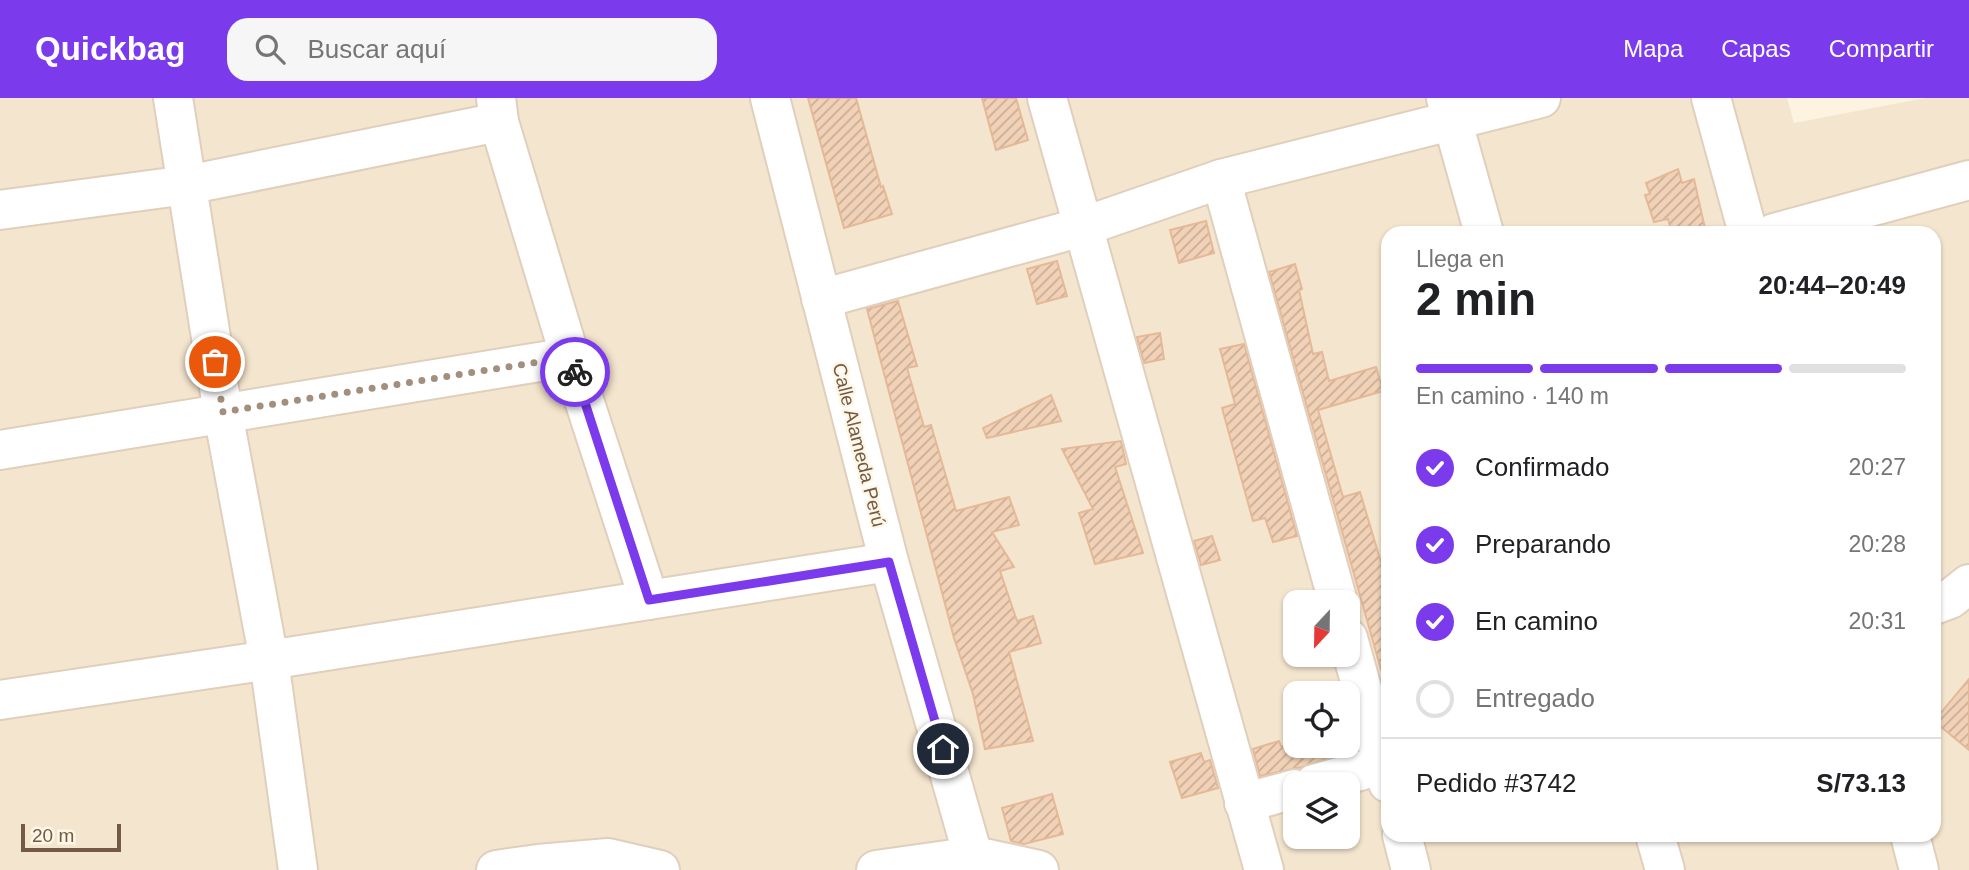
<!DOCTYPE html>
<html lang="es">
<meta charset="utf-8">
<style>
:root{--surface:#fff;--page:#f6f6f6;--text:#202124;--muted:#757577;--line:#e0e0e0;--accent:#7c3aed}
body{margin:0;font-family:Helvetica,sans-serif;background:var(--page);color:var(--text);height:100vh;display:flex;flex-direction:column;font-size:26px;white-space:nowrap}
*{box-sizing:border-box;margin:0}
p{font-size:23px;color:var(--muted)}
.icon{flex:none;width:38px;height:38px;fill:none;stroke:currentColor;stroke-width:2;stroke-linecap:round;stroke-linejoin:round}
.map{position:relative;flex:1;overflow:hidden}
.drawer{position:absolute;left:1381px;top:128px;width:560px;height:616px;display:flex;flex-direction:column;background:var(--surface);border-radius:21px;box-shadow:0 2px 5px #0004}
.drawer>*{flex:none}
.needle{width:46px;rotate:202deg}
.tools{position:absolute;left:1283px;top:492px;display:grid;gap:14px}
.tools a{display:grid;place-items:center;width:77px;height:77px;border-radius:14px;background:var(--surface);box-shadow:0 2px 5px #0004;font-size:35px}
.scale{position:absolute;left:21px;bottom:18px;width:100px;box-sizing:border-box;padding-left:7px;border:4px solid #735947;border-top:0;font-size:19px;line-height:24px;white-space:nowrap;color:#735947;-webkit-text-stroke:5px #fff7e6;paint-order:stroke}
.pin{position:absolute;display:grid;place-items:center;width:60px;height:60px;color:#fff;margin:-30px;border:4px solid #fff;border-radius:50%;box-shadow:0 2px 7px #0007}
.courier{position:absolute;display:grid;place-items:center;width:70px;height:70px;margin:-35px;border:5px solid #7c3aed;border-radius:50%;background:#fff;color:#222;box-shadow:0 2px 9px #0007}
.summary em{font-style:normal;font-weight:700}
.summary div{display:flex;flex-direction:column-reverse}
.summary{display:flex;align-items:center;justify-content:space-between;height:119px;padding:0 35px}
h1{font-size:46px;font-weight:700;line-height:52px}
.bar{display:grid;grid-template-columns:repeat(4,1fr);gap:10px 7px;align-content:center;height:84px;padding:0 35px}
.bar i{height:9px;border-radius:5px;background:var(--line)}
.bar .active{background:var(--accent)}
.bar p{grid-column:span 4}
.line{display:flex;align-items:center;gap:18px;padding:0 35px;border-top:2px solid var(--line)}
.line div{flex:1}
ol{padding:0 35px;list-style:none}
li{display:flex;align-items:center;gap:21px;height:77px}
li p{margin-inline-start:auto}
li .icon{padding:7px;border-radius:50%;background:var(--accent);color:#fff;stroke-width:4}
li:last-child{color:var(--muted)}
li i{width:38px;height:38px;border:4px solid var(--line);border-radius:50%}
header{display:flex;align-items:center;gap:42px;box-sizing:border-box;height:98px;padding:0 35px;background:var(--accent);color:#fff}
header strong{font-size:33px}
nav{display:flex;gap:38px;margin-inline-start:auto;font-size:24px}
.search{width:490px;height:63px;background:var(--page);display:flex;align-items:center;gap:18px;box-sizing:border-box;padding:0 24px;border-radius:21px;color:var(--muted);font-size:26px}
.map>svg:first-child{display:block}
.residential{fill:#f4e5ce;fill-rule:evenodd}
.building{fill:url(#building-hatch);stroke:#e5b997;stroke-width:2}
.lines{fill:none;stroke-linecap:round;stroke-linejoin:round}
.minor-casing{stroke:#e0cfbc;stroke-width:42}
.minor{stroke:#fff;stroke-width:38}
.done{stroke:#a38f7d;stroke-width:7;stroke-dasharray:0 12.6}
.route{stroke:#7c3aed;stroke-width:9}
.labels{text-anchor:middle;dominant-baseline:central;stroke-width:5;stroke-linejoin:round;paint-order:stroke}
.street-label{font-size:19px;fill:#735947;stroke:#fff7e6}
</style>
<header>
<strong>Quickbag</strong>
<div class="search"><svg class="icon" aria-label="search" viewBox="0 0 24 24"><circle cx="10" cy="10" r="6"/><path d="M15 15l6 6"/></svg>Buscar aquí</div>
<nav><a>Mapa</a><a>Capas</a><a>Compartir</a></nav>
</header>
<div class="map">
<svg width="1969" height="772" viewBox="0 0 1969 772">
<defs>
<pattern id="building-hatch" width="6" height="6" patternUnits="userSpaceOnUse" patternTransform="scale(1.75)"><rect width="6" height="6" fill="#f2d2b7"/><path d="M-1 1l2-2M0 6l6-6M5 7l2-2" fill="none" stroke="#c8ad97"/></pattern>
</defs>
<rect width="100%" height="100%" fill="#fcf3e0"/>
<path class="residential" d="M0,0h1787l7,25 131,-25h44v772h-1969zM1388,135h546v602h-546zM1295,504h53v52h-53zM1295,595h53v53h-53zM1295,686h53v52h-53z"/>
<g class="building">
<path d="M808,0h48l25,89 2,-1 9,28 -48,14z"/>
<path d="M982,0h34l12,42 -32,10z"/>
<path d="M1678,71l4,14 12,-4 12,54h-34l-4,-14 -14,3 -9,-27 5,-1 -4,-11z"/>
<path d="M1206,123l8,32 -35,10 -9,-33z"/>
<path d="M1057,163l10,35 -30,8 -10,-35z"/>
<path d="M1295,166l7,25 -3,1 14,64 9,-2 7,29 47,-14 7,24 -65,19 25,87 17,-5 28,94v83l-7,1 -112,-398z"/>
<path d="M898,203l19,65 -10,2 17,59 7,-2 25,86 53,-14 10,28 -27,7 22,35 -14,4 17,50 16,-5 8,27 -32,9 24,89 -48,8 -12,-55 -19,-56 -87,-329z"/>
<path d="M1160,235l4,26 -20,4 -7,-26z"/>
<path d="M1244,246l53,192 -24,6 -8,-24 -12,3 -31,-113 13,-4 -15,-55z"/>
<path d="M1051,297l10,26 -74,17 -4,-10z"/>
<path d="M1121,343l5,23 -11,3 28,86 -48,11 -16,-51 14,-4 -31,-60z"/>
<path d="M1212,438l8,24 -19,5 -7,-24z"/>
<path d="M1969,581v71l-35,-29z"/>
<path d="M1279,643l2,5h66v6l-45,15 -42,9 -7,-27z"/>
<path d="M1201,655l3,9 6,-2 8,28 -36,10 -12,-36z"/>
<path d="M1052,696l11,40 -39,10 -13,-3 -9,-33z"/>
</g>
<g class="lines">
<g class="minor-casing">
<g id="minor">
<path d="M173,0l50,315 46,247 29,210"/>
<path d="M496,0l3,24 71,235 79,243"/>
<path d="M770,0l119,464 88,308"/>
<path d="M1047,0l217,772"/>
<path d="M1446,0l38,135"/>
<path d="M1711,0l37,135"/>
<path d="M1221,81l117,423"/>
<path d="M0,112l187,-25 312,-63"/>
<path d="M1774,135l195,-53"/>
<path d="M821,201l261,-72 139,-48 320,-81"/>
<path d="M0,352l570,-93"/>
<path d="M1934,507l16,-6 19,-15"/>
<path d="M1348,540l40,145"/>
<path d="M0,602l269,-40 620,-98"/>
<path d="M1314,686l74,-21"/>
<path d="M1244,705l51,-14"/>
<path d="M1402,737l9,35"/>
<path d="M1655,737l10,35"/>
<path d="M1910,737l9,35"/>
<path d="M496,772l42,-6 70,-6 52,12"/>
<path d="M876,772l99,-14 64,14"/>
</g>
</g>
<use href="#minor" class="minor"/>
</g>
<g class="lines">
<path class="done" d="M215,264l8,50 347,-55 5,15"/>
<path class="route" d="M575,274l74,228 240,-38 54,187"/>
</g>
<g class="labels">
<g class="street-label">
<text transform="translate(859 347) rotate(76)">Calle Alameda Perú</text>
</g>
</g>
</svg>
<div class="tools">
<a><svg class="needle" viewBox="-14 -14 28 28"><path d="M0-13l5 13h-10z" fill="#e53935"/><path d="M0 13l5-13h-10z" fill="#757577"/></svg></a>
<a><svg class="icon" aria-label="locate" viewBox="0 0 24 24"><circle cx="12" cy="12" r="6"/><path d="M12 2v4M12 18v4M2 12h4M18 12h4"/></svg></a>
<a><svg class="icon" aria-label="layers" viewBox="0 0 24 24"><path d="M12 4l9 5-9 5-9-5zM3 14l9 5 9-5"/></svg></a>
</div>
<div class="scale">20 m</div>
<div class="pin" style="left:215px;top:264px;background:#ea580c"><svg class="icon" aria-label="bag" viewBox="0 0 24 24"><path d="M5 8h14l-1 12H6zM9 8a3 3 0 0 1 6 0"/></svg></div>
<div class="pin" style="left:943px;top:651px;background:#1f2937"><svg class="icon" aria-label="home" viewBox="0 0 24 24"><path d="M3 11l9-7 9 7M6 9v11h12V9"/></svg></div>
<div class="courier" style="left:575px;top:274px"><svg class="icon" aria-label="bike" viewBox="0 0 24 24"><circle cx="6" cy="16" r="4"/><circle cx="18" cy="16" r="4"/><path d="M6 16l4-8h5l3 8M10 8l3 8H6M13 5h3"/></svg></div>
<section class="drawer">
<div class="summary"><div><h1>2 min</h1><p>Llega en</p></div><em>20:44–20:49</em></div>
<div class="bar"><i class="active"></i><i class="active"></i><i class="active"></i><i></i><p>En camino · 140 m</p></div>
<ol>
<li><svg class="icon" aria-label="check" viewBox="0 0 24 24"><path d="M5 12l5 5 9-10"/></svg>Confirmado<p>20:27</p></li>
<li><svg class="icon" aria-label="check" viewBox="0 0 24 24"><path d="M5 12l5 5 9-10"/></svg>Preparando<p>20:28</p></li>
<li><svg class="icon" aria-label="check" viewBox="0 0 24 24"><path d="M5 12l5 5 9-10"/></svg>En camino<p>20:31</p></li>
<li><i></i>Entregado</li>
</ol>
<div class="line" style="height:91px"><div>Pedido #3742</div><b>S/73.13</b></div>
</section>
</div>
